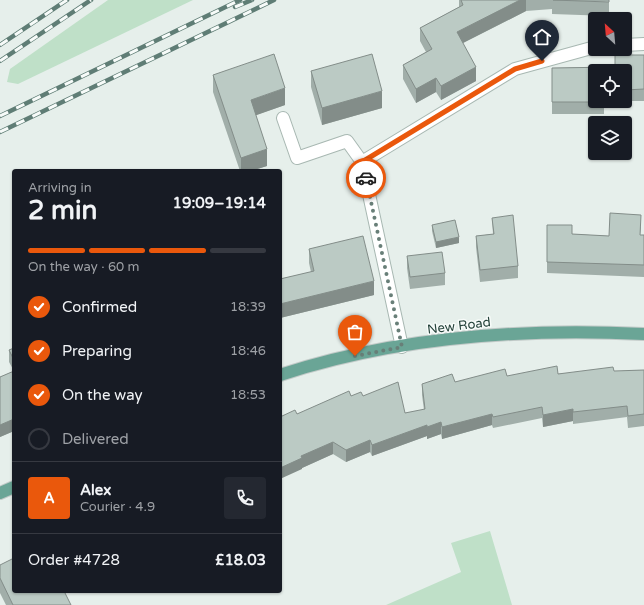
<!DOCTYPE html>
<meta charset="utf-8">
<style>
:root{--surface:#171b24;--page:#242831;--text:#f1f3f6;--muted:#9ea1a6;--line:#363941;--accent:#ea580c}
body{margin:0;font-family:"Varela Round",sans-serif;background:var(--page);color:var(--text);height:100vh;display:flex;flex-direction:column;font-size:15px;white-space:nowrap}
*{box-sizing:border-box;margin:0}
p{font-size:13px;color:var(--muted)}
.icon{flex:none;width:22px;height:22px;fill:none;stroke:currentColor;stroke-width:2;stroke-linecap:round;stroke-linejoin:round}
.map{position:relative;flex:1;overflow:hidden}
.panel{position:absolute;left:12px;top:169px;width:270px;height:424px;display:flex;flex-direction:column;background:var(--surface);border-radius:4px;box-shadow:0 1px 3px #0004}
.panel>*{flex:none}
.needle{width:26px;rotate:334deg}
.controls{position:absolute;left:588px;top:12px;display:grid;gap:8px}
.controls a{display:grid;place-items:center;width:44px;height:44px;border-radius:4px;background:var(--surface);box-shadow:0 1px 3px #0004;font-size:20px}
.pin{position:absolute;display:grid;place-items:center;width:34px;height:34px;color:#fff;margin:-41px -17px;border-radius:50% 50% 50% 0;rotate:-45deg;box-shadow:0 0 4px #0007}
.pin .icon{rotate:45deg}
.courier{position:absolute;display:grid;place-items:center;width:40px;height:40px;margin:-20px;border:3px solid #ea580c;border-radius:50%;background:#fff;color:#222;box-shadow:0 1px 5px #0007}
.headline em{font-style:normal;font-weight:800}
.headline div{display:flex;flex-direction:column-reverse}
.headline{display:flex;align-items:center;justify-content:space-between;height:68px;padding:0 16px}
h1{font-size:26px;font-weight:800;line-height:30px}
.bar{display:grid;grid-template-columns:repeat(4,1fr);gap:6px 4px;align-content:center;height:48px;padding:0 16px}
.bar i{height:5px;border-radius:3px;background:var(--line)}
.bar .active{background:var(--accent)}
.bar p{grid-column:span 4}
.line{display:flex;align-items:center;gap:10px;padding:0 16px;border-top:1px solid var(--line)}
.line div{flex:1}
.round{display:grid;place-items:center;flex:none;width:42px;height:42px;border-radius:4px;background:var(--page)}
ol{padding:0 16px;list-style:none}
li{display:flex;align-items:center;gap:12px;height:44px}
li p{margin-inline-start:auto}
li .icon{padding:4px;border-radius:50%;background:var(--accent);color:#fff;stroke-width:4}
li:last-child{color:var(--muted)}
li i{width:22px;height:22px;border:2px solid var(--line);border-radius:50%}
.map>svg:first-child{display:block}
.green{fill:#bfe0c8}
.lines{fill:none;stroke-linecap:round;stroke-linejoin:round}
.minor-casing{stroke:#a8b8b2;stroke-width:14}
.major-casing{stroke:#c2cac8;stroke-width:14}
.minor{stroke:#fff;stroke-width:12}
.major{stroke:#6aa596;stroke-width:12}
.rail-casing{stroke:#5f7d75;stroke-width:4.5}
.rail{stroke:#f7fbf9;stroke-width:3;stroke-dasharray:9;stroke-linecap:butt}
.wall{fill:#a1aea9;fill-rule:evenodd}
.shaded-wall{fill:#838d89}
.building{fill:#bbcac4;stroke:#838d89}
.done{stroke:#687f78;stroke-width:4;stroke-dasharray:0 7.2}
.route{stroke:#ea580c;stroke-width:5}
.labels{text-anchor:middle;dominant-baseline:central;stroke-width:3;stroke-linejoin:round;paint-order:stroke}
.street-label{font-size:13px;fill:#24423a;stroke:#f7fbf9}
</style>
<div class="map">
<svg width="644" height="605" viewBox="0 0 644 605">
<rect width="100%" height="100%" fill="#e6efeb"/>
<g class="green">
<path d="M108,0h85l-175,84 -11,-2 3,-13z"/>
<path d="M490,531l22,74h-126l75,-33 -10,-29z"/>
</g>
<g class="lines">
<g class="minor-casing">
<g id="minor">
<path d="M625,45l19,-1"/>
<path d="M283,118l14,40 50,-17 15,21"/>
<path d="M402,347l-40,-185 153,-93 80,-22"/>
</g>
</g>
<g class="major-casing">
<g id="major">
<path d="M280,375c116,-38 243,-47 364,-41"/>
<path d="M0,493l14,-6"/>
</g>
</g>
<use href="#minor" class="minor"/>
<use href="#major" class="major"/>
<g class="rail-casing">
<g id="rail">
<path d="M235,7l17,-7"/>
<path d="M0,45l67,-45"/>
<path d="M0,61l91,-61"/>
<path d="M0,116l240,-116"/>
<path d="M0,132l274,-132"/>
</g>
</g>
<use href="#rail" class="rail"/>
</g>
<g class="wall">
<path d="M459,0h150v16l-57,-2v-5l-26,2 -63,32 13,38 -35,19 -5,-8 -20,11 -13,-24v-14l23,-13 -6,-11v-13l39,-21z"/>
<path d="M644,55v46h-40v13h-52v-46l63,-1zM595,71h30v30h-30z"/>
<path d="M311,71l71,37 -60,17 -11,-38z"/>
<path d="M213,75l72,30 -29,10 11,51 -16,5h-11l-27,-79z"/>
<path d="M492,218l26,48v12l-38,4 -4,-35v-11l17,-2z"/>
<path d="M432,225l27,18 -23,5 -4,-17z"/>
<path d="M547,225l25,9 37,2 32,-9 -1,8h4v42l-97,-4z"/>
<path d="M309,249l65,46 -94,23v-39l31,-7 -2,-9z"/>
<path d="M407,256l38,17v12l-35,4 -3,-21z"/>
<path d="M14,348v83l-14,6v-60l14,-6 -5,-9v-12z"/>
<path d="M644,370v56l-16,2 -1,-11 -54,7v-3l-30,6 -1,-9 -49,10 -1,-3 -50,14 -1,-5 -14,5v-3l-55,20 -2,-4 -24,10 -13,-8 -31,14v1l-5,-55 54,-18h12l42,17 19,-3 -2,-15v-11l33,-2 52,-6z"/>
<path d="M0,565l71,40h-65l-6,-12z"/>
</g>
<g class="shaded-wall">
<path d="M520,0h6v11l-69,35v-14z"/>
<path d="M476,67v14l-35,19v-14z"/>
<path d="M436,78v14l-20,11v-14z"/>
<path d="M285,88v17l-34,12v-17z"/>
<path d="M382,91v17l-60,17v-17z"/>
<path d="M267,149v17l-16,5h-10v-13z"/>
<path d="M459,237v6l-23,5v-6z"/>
<path d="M374,281v14l-94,23v-14z"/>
<path d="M573,409v12l-30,6v-12z"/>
<path d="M492,414v11l-50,14v-12z"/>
<path d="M14,419v12l-14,6v-12z"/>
<path d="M441,422v12l-14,5v-12z"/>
<path d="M427,425v11l-55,20v-11z"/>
<path d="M370,440v12l-24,10v-12z"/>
<path d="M333,442v12l-31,14v1l-22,10v-11l21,-12z"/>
</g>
<g class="building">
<path d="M461,0h59l-63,32 19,35 -35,19 -5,-8 -20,11 -13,-24 29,-16 -12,-21 43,-23z"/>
<path d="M553,0h56v2z"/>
<path d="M274,54l11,34 -34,12 16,49 -26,9 -28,-83z"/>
<path d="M372,54l10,37 -60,17 -11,-37z"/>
<path d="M615,55h29v34l-19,1v-19h-30v30h9v1h-52v-34l63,-1z"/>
<path d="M610,213l31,2 -1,20h4v30l-97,-3v-37h25v9l37,2z"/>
<path d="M513,215l5,51 -38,4 -4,-34 18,-2 -2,-16z"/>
<path d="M455,220l4,17 -23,5 -4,-17z"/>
<path d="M363,236l11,45 -94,23v-25l34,-8 -5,-22z"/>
<path d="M442,252l3,21 -35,4 -3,-21z"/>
<path d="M14,348v12l-5,-10z"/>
<path d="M557,366l1,8 55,-7 1,4 30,-1v44l-16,2 -1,-10 -54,6v-3l-30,6 -1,-8 -49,10 -1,-3 -50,13 -1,-5 -14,5v-2l-55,20 -2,-5 -24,10 -13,-8 -32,14 1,2 -22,10v-51l15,-7 2,4 52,-23 2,5 10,-4 2,4 35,-14 7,31 20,-4 -3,-25 30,-10 3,8 50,-13 2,7z"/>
<path d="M14,371v48l-14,6v-48z"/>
<path d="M14,558v33h50l7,14h-58l-13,-27v-13z"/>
</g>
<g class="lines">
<path class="done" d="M355,356l47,-9 -36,-169"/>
<path class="route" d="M366,178l-4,-16 153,-93 27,-8"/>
</g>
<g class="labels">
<g class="street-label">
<text transform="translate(459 326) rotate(-7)">New Road</text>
</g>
</g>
</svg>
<div class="controls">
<a><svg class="needle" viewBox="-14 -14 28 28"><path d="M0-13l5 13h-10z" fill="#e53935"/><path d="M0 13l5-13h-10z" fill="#9ea1a6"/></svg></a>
<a><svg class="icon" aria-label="locate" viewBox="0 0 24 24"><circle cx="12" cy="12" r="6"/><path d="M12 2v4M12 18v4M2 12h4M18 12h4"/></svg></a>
<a><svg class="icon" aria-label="layers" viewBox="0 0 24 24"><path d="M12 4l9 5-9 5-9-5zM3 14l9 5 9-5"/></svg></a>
</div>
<div class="pin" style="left:355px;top:356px;background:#ea580c"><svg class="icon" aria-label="bag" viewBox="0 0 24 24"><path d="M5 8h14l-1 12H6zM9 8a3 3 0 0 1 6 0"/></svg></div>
<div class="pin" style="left:542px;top:61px;background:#1f2937"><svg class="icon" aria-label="home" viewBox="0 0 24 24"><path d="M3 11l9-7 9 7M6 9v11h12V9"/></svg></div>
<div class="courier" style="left:366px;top:178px"><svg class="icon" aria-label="car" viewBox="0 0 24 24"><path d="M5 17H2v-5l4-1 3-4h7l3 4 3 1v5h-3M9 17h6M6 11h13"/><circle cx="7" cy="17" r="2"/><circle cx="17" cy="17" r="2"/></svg></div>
<section class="panel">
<div class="headline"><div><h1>2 min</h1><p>Arriving in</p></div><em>19:09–19:14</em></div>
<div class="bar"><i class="active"></i><i class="active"></i><i class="active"></i><i></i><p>On the way · 60 m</p></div>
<ol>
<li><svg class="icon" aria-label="check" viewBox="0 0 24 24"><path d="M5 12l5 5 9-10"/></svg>Confirmed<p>18:39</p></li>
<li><svg class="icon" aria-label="check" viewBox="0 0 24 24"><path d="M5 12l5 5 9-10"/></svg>Preparing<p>18:46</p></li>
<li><svg class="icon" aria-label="check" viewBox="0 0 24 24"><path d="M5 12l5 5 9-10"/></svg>On the way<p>18:53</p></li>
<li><i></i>Delivered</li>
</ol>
<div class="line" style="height:72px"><b class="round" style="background:var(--accent);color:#fff">A</b><div><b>Alex</b><p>Courier · 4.9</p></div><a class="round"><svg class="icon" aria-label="phone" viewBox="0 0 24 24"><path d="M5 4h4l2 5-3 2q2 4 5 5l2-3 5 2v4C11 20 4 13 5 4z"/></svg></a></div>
<div class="line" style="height:52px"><div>Order #4728</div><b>£18.03</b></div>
</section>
</div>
